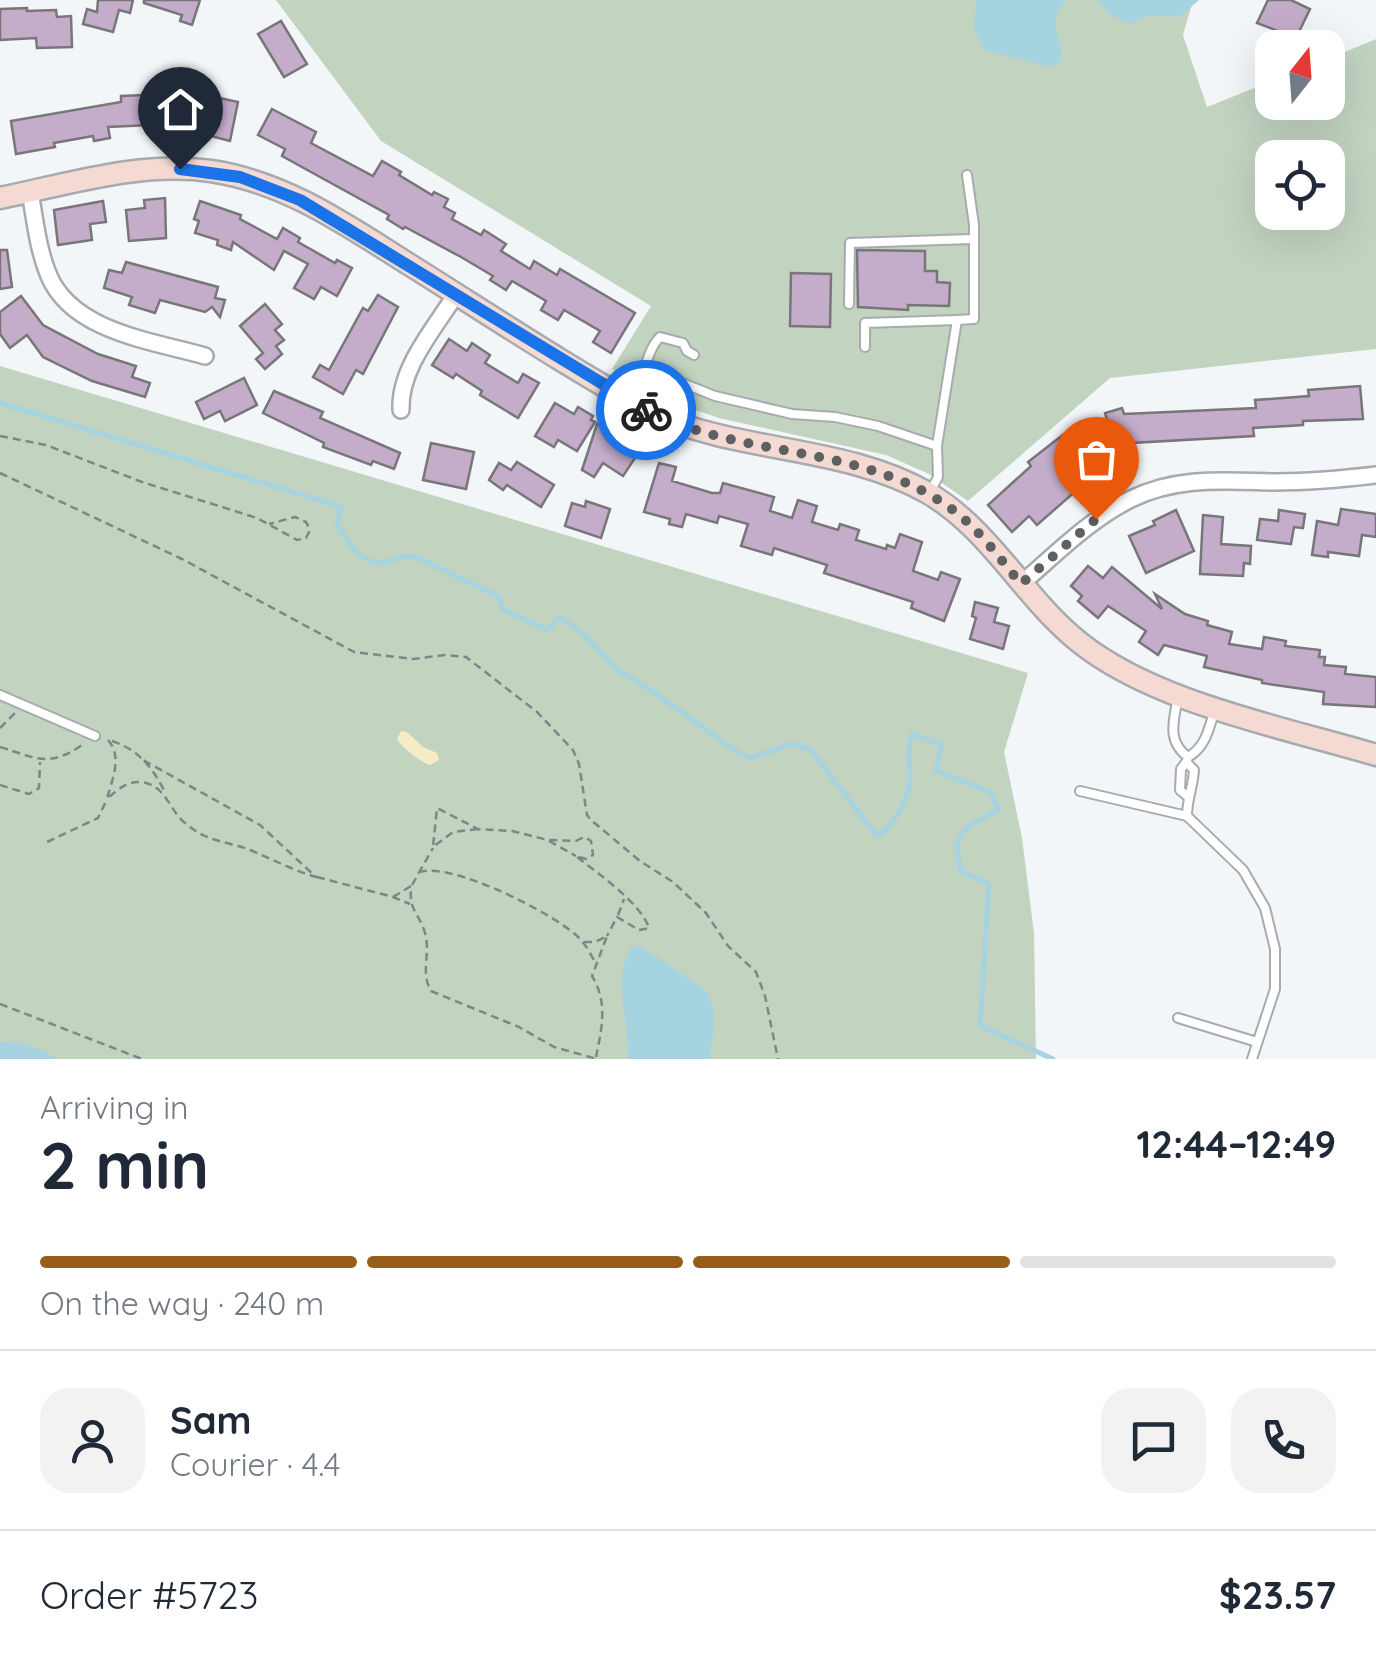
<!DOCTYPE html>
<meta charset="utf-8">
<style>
:root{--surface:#fff;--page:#f2f2f3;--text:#1f2937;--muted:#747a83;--line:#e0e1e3;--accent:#975e1a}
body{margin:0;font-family:Quicksand,sans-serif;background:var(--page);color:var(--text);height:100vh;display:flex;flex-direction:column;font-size:38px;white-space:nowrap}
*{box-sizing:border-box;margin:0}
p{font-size:32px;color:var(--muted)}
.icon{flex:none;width:55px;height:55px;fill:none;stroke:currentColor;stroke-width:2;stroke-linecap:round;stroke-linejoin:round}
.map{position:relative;height:1059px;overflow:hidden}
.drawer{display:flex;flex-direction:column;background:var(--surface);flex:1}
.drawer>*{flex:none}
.needle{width:65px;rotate:17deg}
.buttons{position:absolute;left:1255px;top:30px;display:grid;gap:20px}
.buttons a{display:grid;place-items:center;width:90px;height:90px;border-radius:20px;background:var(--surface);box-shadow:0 10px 40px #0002;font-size:50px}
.pin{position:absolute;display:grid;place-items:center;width:85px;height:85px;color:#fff;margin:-102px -42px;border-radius:50% 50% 50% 0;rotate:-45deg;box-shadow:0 0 10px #0007}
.pin .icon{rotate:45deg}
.courier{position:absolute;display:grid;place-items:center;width:100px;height:100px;margin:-50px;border:8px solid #1a73e8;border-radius:50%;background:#fff;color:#222;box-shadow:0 2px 12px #0007}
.head em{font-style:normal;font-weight:800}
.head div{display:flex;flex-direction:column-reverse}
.head{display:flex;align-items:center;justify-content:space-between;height:170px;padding:0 40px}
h1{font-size:65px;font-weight:800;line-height:75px}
.bar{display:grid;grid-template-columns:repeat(4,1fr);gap:15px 10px;align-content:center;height:120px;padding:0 40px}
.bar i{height:12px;border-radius:8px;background:var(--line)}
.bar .current{background:var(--accent)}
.bar p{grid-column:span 4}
.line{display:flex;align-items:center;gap:25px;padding:0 40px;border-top:2px solid var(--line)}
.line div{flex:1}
.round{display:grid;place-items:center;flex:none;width:105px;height:105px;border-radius:30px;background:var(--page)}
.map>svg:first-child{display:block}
.green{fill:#c2d3c0;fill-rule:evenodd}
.sand{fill:#f5ecc6}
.water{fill:#a5d3e0}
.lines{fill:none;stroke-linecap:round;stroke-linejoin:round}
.stream{stroke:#a5d3e0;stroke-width:5}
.building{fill:#c4accb;stroke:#787679;stroke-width:2.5}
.lane-casing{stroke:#a7aaae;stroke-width:12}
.street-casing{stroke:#a7aaae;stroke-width:20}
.secondary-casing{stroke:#a7aaae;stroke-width:25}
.path{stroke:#828587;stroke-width:2.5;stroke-dasharray:8 5;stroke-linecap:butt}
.lane{stroke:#fff;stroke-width:8}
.street{stroke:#fff;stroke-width:15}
.secondary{stroke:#f4dad3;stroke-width:20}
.done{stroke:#5e6062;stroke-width:10;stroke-dasharray:0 18}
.route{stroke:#1a73e8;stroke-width:12}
</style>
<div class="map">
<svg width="1376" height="1059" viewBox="0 0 1376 1059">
<rect width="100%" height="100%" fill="#f2f6f9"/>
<g class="green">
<path d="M276,0h917l-10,35 24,72 65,-26v21h56v-43l48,-20v310l-266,29 -142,123 -39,-27 -43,-19 -167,-37 -53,-18 -54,-31 39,-63 -270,-165zM1272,158h56v54h-56z"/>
<path d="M0,366l1028,307 -24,79 18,86 12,95 2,126h-1036z"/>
</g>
<path class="sand" d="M401,731l6,1 16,15 14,6 2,7 -9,5c-8,-2 -30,-19 -33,-26z"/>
<g class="water">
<path d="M976,0h91c-25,26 0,37 -7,63l-11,4 -65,-17 -10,-21z"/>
<path d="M1098,0h101l-19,17 -29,-2 -21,9 -19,-9z"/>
<path d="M640,945l65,45c15,21 8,45 4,69h-81c2,-37 -16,-74 2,-110z"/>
<path d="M0,1042c21,-1 40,5 58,17h-58z"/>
</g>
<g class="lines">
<path class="stream" d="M0,403l342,104 -5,17c10,17 25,43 48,38 13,-3 18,-7 32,-5l82,40 4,12 44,21 13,-13 28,21 30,33 30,17 92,66 11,4 39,-14 20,5 67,87c15,-8 31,-37 33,-54 1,-18 -4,-31 2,-48l30,11 -6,26 54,21 9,17c-35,21 -49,19 -38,63l28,12 -9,142 73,33"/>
</g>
<g class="building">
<path d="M98,0h35l-3,13 -11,-3 -6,22 -30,-8 4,-15 10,3z"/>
<path d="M144,0h56l-8,25 -12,-4 2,-6 -38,-12z"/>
<path d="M1268,0h23l19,9 -14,29 -39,-15z"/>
<path d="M27,8v3l29,-1 1,7 14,-1 1,31 -35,1 -1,-10 -36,2v-31z"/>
<path d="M281,21l26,43 -23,13 -26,-43z"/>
<path d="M192,92l46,10 -8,39 -19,-5 3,-10 -28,-6z"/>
<path d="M169,94l1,39 -20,1v-9l-42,2 2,11 -16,3 -1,-5 -39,7 1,4 -39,7 -5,-33 110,-19v-6z"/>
<path d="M272,109l44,23 -5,11 62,33 9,-15 19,11 -2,3 33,20 2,-3 14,7 -4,8 11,6 -3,6 29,16 3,-5 22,14 -5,7 29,18 4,-8 23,14 3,-6 75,44 -24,40 -18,-11 7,-11 -36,-21 -6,10 -17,-10 5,-9 -34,-20 -6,9 -16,-10 3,-4 -32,-19 -56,-30 -2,2 -16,-10 2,-4 -107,-59 3,-7 -27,-14z"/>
<path d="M165,198l1,40 -37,3 -3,-31 19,-2 -1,-8z"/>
<path d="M103,201l3,21 -16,2 2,16 -34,5 -4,-35z"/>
<path d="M200,201l41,14 -1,4 37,20 6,-11 17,10 -2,4 37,21 2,-3 15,8 -15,28 -16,-9 -7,12 -20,-11 14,-24 -24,-13 -10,19 -41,-28 -2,8 -14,-5 1,-5 -23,-7 4,-12 -5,-2z"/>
<path d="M0,250h7l5,37 -12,2z"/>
<path d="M857,250l68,1v20h12v11l13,1 -1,23 -41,-1v5l-50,-3z"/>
<path d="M126,262l92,25 -3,11 10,2 -5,17 -8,-10 -7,5 -45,-12 -5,13 -26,-8 3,-8 -28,-9 5,-18 13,3z"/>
<path d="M791,273l40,1 -1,53 -40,-1z"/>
<path d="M378,295l20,12 -35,67 -7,-4 -13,24 -30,-17 7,-12 9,5 34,-62 5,3z"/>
<path d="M21,296l22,29 55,29 38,12 -4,11 18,6 -5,14 -53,-16 -49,-24 -16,-22 -17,13 -10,-14v-22z"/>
<path d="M265,304l17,20 -7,6 9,10 -8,6 6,8 -17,15 -9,-10 7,-6 -23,-27z"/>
<path d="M449,339l18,12 5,-8 18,12 -5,8 33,20 5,-9 16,9 -21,35 -38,-23 2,-4 -26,-17 -3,4 -21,-13z"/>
<path d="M244,378l13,27 -32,16 -5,-10 -16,8 -8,-17z"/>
<path d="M1360,386l3,33 -60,2v4l-50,3 1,8 -122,7 4,13 -20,5 -2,-6 -17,5 -9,-32 20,-5 -3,-10 17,-5 2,6 132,-6 -1,-8 54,-4 -1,-6z"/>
<path d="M274,391l49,21 -3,6 80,35 -6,16 -21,-8 -2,4 -48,-18 1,-4 -61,-30z"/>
<path d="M555,403l19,11 4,-7 15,9 -2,4 4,2 -18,29 -19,-11 -4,7 -19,-11z"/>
<path d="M597,424l27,17 3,-5 16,10 -20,30 -20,-13 -9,14 -12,-7z"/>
<path d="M1064,434l31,40 -58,51 -8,-9 -17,16 -24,-27 43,-39 -3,-4z"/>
<path d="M431,443l43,9 -8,37 -43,-9z"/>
<path d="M517,462l37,23 -13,22 -34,-22 -4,5 -14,-10 10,-17 12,7z"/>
<path d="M659,463l17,4 -4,14 40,12h8l3,-10 51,14 -4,14 22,7 6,-18 19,6 -5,16 26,8 2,-6 19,6 -3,10 30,9 1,-4 8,3 5,-14 22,8 -9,29 25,9 3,-8 19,7 -16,42 -33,-13 2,-6 -89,-29 3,-8 -53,-17 -2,7 -31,-9 7,-22 -29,-8 -2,7 -31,-9 -4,13 -13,-3 1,-5 -26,-7z"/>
<path d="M586,501l24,8 -9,29 -36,-12 7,-23 13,4z"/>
<path d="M1341,509l35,5v23l-14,-2 -3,21 -31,-4v5l-16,-2 5,-34 21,4z"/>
<path d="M1176,510l18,41 -48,22 -17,-37 26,-11 -2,-4z"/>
<path d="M1279,510l26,4 -2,14 -9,-1 -3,17 -34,-4 3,-21 18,2z"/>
<path d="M1203,515l20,2 -2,27 30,2 -1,18 -6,-1 -1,13 -43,-2z"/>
<path d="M1088,566l15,12 9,-11 50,42 -7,-15 30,20 23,7 -1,4 25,7 -3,12 33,5 2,-12 22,4 -1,5 35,4 -1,7h6l-1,8 22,2 -1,7 31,3v30l-53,-3 1,-12 -62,-9v-3l-58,-13 3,-11 -43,-11 -6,10 -19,-13 7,-11 -38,-25 -10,12 -20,-17 4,-5 -11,-10z"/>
<path d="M975,602l23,6 -4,14 15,4 -6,23 -33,-10 6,-21 -4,-2z"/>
</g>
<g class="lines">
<g class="lane-casing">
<g id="lane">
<path d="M849,304l1,-61 122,-4"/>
<path d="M957,320l17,-1v-94l-7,-50"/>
<path d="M865,347v-24l92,-3 -20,126 1,31 -9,17"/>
<path d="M647,369l68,27 77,18 43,3 43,9 59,20"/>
<path d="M633,398c12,-19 12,-46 27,-61l23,6 4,8 7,4"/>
<path d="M0,695l95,41"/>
<path d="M1178,696c-4,24 -12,45 10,61 18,-10 21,-29 27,-48"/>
<path d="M1187,761l-6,8 -1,21 7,6"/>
<path d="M1187,763l7,7c-1,17 -7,29 -7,46"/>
<path d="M1080,791l107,25 56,54 22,38 10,41v40l-23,70"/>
<path d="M1178,1018l79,24"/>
</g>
</g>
<g class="street-casing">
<g id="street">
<path d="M30,192c5,28 8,58 19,84 24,56 104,65 156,80"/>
<path d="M401,410c-2,-42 34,-82 55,-116"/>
<path d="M1021,584c35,-30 68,-64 110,-85 46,-23 95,-18 144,-17 34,0 68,-3 101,-7"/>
</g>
</g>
<g class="secondary-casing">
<path id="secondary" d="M0,198c69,-14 140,-37 211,-27 75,11 137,55 199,94 80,50 159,103 242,148 87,40 192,32 276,80 62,36 96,105 151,149 76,61 204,85 297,113"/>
</g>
<g class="path">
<path d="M0,436l46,9 96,37 115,36 40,22 9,-2 4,-8 -4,-8 -11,-5 -26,7"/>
<path d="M0,473l182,86 172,93 59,7 32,-4 21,2 71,55 36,38 6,14 8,51 4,5 49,41 33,21 33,31 22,33 28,26 9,24 13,63"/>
<path d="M0,728l15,-15"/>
<path d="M108,740c15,17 4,39 -1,59 10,-9 20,-18 34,-17 25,3 28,28 44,41 23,20 40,17 65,27 22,9 42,20 66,27l-56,-52 -117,-65"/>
<path d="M112,741c27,9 40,26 53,51"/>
<path d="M0,747c36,11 49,21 82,-2"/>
<path d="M0,785l29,9 10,-6 1,-26"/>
<path d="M478,829l-25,3 -20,15 4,-39 41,21 34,2 36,9 28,1 8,-4 7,4 2,14 -7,4 -10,-3c21,17 65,47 73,72l-10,2 -22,-13 -10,19"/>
<path d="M549,841l27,15"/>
<path d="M47,842l51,-24 9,-19"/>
<path d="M419,872c33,-10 132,40 158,64 8,7 13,17 18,26"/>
<path d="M317,877l76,20 17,7"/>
<path d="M412,885l21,-37"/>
<path d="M393,897l18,-11c-2,27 8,26 14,47 6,21 -5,39 6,58l88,36 35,20 43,12"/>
<path d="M618,915l6,-16"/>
<path d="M584,942h11l12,-6 -15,40c16,26 10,52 4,81"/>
<path d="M0,1004l142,55"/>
</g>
<use href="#lane" class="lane"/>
<use href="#street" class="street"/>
<use href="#secondary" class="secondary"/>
</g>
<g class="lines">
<path class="done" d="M646,410c97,50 217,33 307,100 26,19 47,49 68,74l75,-65"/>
<path class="route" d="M180,169l60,8 60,23 346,210"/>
</g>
</svg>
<div class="buttons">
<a><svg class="needle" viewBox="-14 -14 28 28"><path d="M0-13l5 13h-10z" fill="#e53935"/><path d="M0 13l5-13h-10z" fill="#747a83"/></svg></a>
<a><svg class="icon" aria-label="locate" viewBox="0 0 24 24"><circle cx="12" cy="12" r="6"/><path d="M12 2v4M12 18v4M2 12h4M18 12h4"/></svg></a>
</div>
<div class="pin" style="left:1096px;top:519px;background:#ea580c"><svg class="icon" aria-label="bag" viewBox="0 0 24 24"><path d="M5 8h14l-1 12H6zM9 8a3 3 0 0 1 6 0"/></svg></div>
<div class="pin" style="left:180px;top:169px;background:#1f2937"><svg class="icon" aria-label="home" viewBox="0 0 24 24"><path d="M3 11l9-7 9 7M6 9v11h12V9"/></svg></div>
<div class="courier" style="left:646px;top:410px"><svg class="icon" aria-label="bike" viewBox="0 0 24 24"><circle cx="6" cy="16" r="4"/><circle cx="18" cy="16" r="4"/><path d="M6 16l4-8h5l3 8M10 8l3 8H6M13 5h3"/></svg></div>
</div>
<section class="drawer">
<div class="head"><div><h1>2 min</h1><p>Arriving in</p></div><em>12:44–12:49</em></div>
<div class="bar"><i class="current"></i><i class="current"></i><i class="current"></i><i></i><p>On the way · 240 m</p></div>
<div class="line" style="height:180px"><a class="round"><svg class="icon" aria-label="person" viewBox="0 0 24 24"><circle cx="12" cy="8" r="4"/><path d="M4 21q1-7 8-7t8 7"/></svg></a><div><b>Sam</b><p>Courier · 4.4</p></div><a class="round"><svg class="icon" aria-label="chat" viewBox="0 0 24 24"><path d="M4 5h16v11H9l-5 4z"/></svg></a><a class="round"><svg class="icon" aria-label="phone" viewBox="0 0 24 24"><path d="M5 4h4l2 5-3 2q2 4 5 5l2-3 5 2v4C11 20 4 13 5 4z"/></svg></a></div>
<div class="line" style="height:130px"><div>Order #5723</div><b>$23.57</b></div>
</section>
